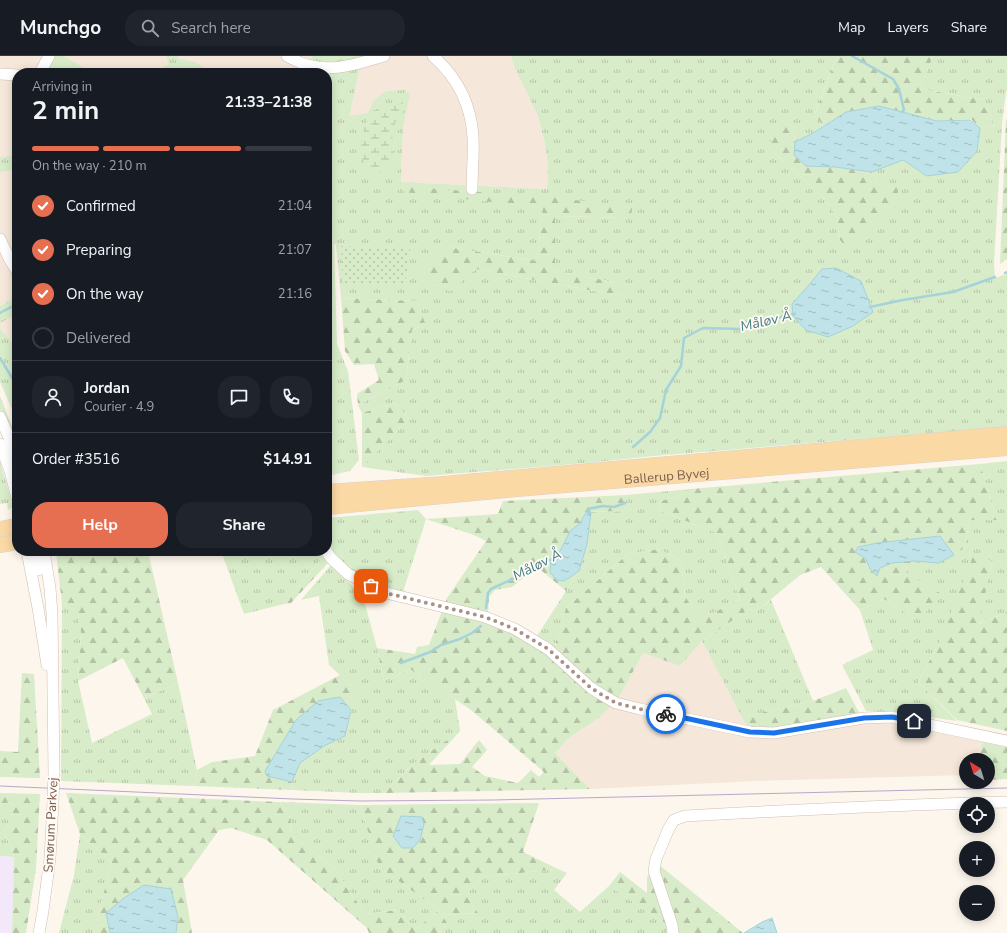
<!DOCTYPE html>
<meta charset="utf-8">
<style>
:root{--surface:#171b24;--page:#20242c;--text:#f1f3f6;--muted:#9ea1a6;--line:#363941;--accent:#e76f51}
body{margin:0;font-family:"Nunito Sans",sans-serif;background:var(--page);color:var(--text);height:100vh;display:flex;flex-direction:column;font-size:15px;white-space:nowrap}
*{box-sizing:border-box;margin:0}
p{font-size:13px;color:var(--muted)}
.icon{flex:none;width:22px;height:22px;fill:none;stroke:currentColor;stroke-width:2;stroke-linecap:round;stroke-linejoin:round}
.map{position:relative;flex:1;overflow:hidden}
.details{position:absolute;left:12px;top:12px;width:320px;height:488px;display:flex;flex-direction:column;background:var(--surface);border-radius:16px;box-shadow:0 2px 10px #0003}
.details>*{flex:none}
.needle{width:26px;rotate:322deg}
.controls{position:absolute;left:959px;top:697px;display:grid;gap:8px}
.controls a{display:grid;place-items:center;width:36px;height:36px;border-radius:50%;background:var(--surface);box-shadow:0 2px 10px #0003;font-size:20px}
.pin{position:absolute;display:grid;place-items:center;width:34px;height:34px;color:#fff;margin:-17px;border-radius:8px;box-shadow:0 2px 6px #0006}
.courier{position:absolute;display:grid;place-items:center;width:40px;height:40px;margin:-20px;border:3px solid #1a73e8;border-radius:50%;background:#fff;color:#222;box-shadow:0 1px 5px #0007}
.head em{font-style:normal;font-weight:700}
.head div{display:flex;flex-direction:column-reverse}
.head{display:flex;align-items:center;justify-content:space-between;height:68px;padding:0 20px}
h1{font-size:26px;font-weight:700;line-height:30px}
.bar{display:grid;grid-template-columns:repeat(4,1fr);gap:6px 4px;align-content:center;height:48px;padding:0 20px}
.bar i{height:5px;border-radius:3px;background:var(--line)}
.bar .on{background:var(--accent)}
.bar p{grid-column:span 4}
.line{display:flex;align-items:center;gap:10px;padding:0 20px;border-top:1px solid var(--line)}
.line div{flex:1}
.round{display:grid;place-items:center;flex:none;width:42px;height:42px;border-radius:16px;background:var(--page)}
ol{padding:0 20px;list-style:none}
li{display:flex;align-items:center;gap:12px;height:44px}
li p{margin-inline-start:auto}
li .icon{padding:4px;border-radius:50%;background:var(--accent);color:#fff;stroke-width:4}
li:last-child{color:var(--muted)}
li i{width:22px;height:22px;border:2px solid var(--line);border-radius:50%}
.cta{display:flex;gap:8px;margin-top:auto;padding:8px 20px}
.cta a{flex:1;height:46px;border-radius:16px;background:var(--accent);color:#fff;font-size:16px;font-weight:700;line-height:46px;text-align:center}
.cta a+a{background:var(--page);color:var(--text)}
header{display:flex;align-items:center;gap:24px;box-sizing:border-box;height:56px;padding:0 20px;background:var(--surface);border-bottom:1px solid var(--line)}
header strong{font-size:19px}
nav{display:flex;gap:22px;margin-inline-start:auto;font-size:14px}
.search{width:280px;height:36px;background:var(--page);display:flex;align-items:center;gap:10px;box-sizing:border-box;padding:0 14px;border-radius:16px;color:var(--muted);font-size:15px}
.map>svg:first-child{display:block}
.residential{fill:#f5e8da}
.education{fill:#f3e8fa}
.grass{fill:url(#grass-tufts);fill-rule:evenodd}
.forest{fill:url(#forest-firs)}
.wetland{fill:url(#wetland-marsh)}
.park{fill:url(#park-dots)}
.garden{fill:#d8ecc9}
.water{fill:url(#water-ripples);stroke:#a5d3da}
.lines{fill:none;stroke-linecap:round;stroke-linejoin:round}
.stream{stroke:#a5d3da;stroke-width:2.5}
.minor-casing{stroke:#d1beb0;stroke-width:12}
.major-casing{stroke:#dad1cd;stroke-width:16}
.minor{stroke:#fff;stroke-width:11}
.major{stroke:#fbd9a5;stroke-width:15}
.tram{stroke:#b9a8c9;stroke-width:1}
.minor-bridge-casing{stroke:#d1beb0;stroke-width:12;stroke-linecap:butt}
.minor-bridge{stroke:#fff;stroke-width:11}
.done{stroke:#a89285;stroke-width:4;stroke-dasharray:0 7.2}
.route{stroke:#1a73e8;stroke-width:5}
.labels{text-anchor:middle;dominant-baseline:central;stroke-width:3.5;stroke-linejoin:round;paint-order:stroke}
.street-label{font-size:13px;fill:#7a5c4d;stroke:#fffaf3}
.water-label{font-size:14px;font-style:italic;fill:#437c86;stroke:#fffaf3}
</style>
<header>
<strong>Munchgo</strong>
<div class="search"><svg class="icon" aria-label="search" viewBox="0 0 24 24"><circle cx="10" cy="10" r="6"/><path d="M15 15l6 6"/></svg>Search here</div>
<nav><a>Map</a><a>Layers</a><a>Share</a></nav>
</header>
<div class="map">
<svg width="1007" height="877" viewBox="0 0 1007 877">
<defs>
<pattern id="grass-tufts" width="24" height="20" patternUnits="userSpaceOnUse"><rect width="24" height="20" fill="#d8ecc9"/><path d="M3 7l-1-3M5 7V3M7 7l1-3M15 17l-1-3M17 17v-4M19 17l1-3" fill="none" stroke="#b4c2a5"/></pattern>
<pattern id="forest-firs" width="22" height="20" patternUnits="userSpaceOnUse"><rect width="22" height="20" fill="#d8ecc9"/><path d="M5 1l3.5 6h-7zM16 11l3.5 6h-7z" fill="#b4c2a5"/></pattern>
<pattern id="wetland-marsh" width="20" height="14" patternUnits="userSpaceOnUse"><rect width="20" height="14" fill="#d8ecc9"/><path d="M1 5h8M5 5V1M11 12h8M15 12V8" fill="none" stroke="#b4c2a5"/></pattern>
<pattern id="park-dots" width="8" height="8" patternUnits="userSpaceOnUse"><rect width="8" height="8" fill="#d8ecc9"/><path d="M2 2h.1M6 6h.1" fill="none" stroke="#b4c2a5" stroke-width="1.8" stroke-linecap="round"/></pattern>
<pattern id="water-ripples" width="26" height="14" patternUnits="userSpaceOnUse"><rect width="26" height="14" fill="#bfe3e8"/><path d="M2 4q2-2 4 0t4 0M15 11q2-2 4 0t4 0" fill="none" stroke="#a0bbbe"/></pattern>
</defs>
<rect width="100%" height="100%" fill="#fdf6ec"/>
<g class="residential">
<path d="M0,0h511l5,15 22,45 6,23 4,26 -1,24 -146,-7 1,-36 2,-24 -77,6v-55h-310v280l-17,-19z"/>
<path d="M702,585l52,97 31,-2 64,-12 35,-2 31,3 68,16 -4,19h-13v15l-210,6 -166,8 -35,-36 14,-15 31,-21 18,-18 25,-46 37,13z"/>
</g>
<path class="education" d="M0,800l14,1 -2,76h-12z"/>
<g class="grass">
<path d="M166,0h12l1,3c14,2 20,3 29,14h-54l15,-9z"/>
<path d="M312,0h50v4l-25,5 -27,-3z"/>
<path d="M511,0h326l-22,57 8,13 -10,7 -18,9 -2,-15 -25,20 54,49 15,22 3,22 37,-56 -5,-12 31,-12 24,16 50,-25 3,-23 14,-2 -9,-26 -65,-11 13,-33h74v34l-1,2 -4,31 -8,141 1,14 12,-4v153l-354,29 -66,7 -161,13 -64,-9 47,-48 -14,-16 -33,10 -4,-8 48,-25 6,-51 13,-3 -8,-25 -76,-3 -5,-53 -2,-1 3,100 11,27 11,89 -9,11 -23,5v-388l3,-15 30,-6 -11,49 19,-3 6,-13 12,-9 19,-1 5,4 -6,28 -2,24 -1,36 146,7 1,-24 -4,-26 -6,-23 -22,-45zM405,136l225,26 -75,-2v55l74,14 -3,12 -150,-28 -29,-22 90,14 6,-53z"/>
<path d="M17,100v13l-17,3v-15z"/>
<path d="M17,241v17l-17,9v-17z"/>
<path d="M0,273l17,19v73l-17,-39z"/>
<path d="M0,340l17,43v9l-17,-38z"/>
<path d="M0,405l13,46 -5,3 -1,-7 -7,1z"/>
<path d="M1007,405v151l-29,12 14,-62 -54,83 -20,37 39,39 -63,-9 -28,-1 -24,-46 31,-15 -13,-40 24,-11 30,19 -9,-45 11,-12 22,2 16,-8 10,-7 6,-28h27l-17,-56z"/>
<path d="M691,433l-15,8 -16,4 -2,9 59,23 23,66 -40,21 -15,-24 -4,-35 -22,-12 -31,5 -62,54 -11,37 -18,-9 42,-65 8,-27 4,-32 35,-1v-16z"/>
<path d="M418,454l8,9 -23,73 -21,-4 -32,-17 -23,-25v-28z"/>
<path d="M221,495h99l3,6 -39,47 -40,10z"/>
<path d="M332,508l31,33 14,51 7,33 26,-12 45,30 5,32 -46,32 -30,30h-25l-66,-3 -1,-8 8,-19 24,-17 21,-10 -1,-33 13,-12 -28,-26 -10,-69 -18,4z"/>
<path d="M771,544l42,101 -71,16 -40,-76 47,-32 8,2z"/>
<path d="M62,547l16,10 3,20 -3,48 14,62 60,-29 -8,-16 34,-15 19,87 -4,16 -132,-5z"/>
<path d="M10,746l5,5 -11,26 7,14 3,10 -14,-1v-52z"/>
<path d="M280,746l80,3 19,62 60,43 -24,20 -17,-20 -33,4 -29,-44 -46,-36 1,-15z"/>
<path d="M80,778l32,28 -19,71h-34l15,-58z"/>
<path d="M558,813l9,4 -13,17 26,22 29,-26 56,37 3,10h-230l9,-10 -5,-8 36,-2 -12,-18 15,-18z"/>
</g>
<g class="forest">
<path d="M837,0h96l-13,33 65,11 9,26 -14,2 -9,-9 -34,2 -58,-15 -33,6 -23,14 -8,-12z"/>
<path d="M1007,63v140l-7,5 6,-144z"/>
<path d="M778,68l15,3 2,15 -1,13 12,11 29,1 37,5 5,12h21v22l-53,39 -5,-5 -3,-22 -15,-22 -54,-49z"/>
<path d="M400,130l160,12 72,10 -1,10 -76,-2v55l75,14 -4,12 -150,-28 -26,23 -32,-20 29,-25 90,14 6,-53 -139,-16z"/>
<path d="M341,242l76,3 9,25 -14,3 -6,51 -48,25 -1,-11 22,-14 -5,-16 -20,1 -9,-14z"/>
<path d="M395,347l14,16 -47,48v-54z"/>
<path d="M980,408l17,56h-27l-6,28 -10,7 -14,-19 -63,7 -19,4 -3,5 11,7 4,10 7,6 3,-7 12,-5 24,-2 -10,12 34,20 -14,19 -12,6 -30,-19 -24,11 -39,-43 -21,8 -43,36 -8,-2 -47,32 -22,25 -37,-13 -25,46 -18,18 -31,21 -14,15 35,36 -206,4 30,-30 46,-32 -31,34 31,-1 19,-24 8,10 -15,17 13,9 33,7 13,-13 8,7 5,-5 -73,-62 -61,-41 -26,12 -7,-33 38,6 2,-7 12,-2 18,-47 39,-57 -12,-6 -48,-16 72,-5 5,-13 123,-6v16l-41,1 -5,11 -10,8 -11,22 -8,6v6l18,13 10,-7 -13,20 -29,-24 -25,20 -17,3 -6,7 -1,18 67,30 11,-37 62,-54 31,-5 22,12 4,35 15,24 40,-21 -23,-66 -59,-23 2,-9 16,-4 15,-8z"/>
<path d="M68,495h80l30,132 -34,15 -21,-40 -45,23 3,-48 -3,-20 -16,-10 -6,-50z"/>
<path d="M974,498l18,7 -13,63 28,-12v119l-50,-11 -39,-38 20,-37z"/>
<path d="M323,501l5,6 -37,40 -7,1z"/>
<path d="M22,617l12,1 6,104 -40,-1v-26l18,1z"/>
<path d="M340,619l17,16 -13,12 -48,17 -29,56 25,6 1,8 -100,-4 4,-16 15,-8 43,-6 18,-46z"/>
<path d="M846,632l15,28 -88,15 -24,-2 -7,-12 71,-16z"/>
<path d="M983,685l24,5v33l-19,1v-20h-9z"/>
<path d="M0,737l40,1 -4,74 -10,65h-14l2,-76 -3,-10 -7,-14 11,-26 -5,-5 -10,2z"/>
<path d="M66,737l214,9 11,17 -1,15 46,36 29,44 33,-4 17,20 24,-20 -60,-43 -19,-62 179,-2 -16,49 35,17 -77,8 -15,18 12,18 -36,2 5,8 -9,10h-69l-2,-5 -100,-88 -36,-12 -12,2 -36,50 9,53h-99l19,-71 -32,-28z"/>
<path d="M658,808l85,69h-68l-2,-10h-8l-56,-37 11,-14 27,21v-16z"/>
</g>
<path class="wetland" d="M401,43l4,10 -10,14 -3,18 4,17 -7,9 -11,6 -10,-1 -8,-18 4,-26 6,-14 9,-6z"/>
<path class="park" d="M341,190l69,3 -5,34h-62z"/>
<path class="garden" d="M54,0h10l28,17h-45z"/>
<g class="water">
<path d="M879,50l58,15 33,-1 10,8 -3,23 -19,21 -31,4 -24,-16 -31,12 -37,-5 -29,-1 -12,-11 1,-13 18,-9 33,-21z"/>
<path d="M836,212l25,13 12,31 -20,14 -25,11 -22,-7 -13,-14 -1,-12 16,-18 14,-17z"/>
<path d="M586,456h5l-4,32 -8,27 -10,7 -6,3 -7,-1 -6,-8 1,-13 8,-6 11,-22 10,-8z"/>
<path d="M940,480l14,19 -16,8 -22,-2 -24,2 -12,5 -3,8 -7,-7 -4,-10 -11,-7 3,-5 19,-4z"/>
<path d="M340,641l11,13 -6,26 -21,10 -24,17 -8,19 -25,-6 -2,-5 31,-51 22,-19z"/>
<path d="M401,760l21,1 2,7 -4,16 -7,8h-11l-9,-12z"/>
<path d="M144,829l27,4 7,28 -2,16h-66l-4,-20 18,-15z"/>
<path d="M772,862l5,15h-33l18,-11z"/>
</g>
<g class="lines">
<g class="stream">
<path d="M852,0l41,23 6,10 5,21 -2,2"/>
<path d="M1005,217l2,-1"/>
<path d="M870,251l33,-7 50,-8 42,-15"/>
<path d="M0,257l17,-9"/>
<path d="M0,302l17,28"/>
<path d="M633,391l17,-15 10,-14 6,-28 15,-24 3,-28 19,-10 39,1 19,-4 14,-6 11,-4 9,-1"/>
<path d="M590,459l-2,-6 15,-3 11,1 11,-4"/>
<path d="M486,552l2,-15 3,-4 32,-15 16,-11 14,-4"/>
<path d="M401,607l29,-11 11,-7 19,-6 12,-6 9,-7"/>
</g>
<g class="minor-casing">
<g id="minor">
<path d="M287,0c5,3 10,5 14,7 29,11 56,1 83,-7"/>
<path d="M433,0c24,21 38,48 40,81 1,17 -1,35 -1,52"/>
<path d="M40,17l9,-17"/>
<path d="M0,18l17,1"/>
<path d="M0,183l10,21 7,11"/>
<path d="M0,361l8,18 9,24"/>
<path d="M0,388l10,27 7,27"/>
<path d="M27,495l11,57 9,57"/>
<path d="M35,495l3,19"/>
<path d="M44,495l6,37 2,26 2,158"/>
<path d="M326,495l5,7 17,16 34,18 103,25 30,12 33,20 43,39 13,8 12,7 24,6 110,23 24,1 90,-15 28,-1 115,24"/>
<path d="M39,877l4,-22 7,-53 3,-56"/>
<path d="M673,877l-1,-8 -18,-54 2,-12 13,-31 5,-8 11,-4c107,-6 214,-11 322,-14"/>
</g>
</g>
<g class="major-casing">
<g id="major">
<path d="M327,436l117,-8 563,-50"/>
<path id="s1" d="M327,451l179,-17 501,-42"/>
<path d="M0,473l17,-3"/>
<path d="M0,489l17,-3"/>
</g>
</g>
<use href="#minor" class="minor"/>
<use href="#major" class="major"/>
<path class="tram" d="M0,730l293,13 67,2 133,-1 514,-12"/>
<g class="minor-bridge-casing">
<path id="minor-bridge" d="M53,746l1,-30"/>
</g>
<use href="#minor-bridge" class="minor-bridge"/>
</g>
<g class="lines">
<path class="done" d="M371,530l11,6 103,25 30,12 33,20 43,39 13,8 12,7 24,6 26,5"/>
<path class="route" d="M666,658l84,18 24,1 90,-15 28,-1 22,4"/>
</g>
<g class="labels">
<g class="street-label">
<text stroke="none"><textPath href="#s1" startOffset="341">Ballerup Byvej</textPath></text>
<text transform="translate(51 769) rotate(-87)">Smørum Parkvej</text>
</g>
<g class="water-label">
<text transform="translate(766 265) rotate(-13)">Måløv Å</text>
<text transform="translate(537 509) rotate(-27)">Måløv Å</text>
</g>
</g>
</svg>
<div class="controls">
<a><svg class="needle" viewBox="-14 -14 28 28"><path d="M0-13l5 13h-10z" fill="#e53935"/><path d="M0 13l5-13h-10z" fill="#9ea1a6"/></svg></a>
<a><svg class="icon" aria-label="locate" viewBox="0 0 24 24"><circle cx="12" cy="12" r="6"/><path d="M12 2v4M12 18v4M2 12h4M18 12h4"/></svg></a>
<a>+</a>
<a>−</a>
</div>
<div class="pin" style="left:371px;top:530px;background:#ea580c"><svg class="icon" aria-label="bag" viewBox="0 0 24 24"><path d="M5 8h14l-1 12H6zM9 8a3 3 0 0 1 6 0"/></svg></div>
<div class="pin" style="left:914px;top:665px;background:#1f2937"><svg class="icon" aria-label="home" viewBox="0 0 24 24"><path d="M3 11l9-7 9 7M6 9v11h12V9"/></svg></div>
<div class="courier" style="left:666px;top:658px"><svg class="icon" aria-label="bike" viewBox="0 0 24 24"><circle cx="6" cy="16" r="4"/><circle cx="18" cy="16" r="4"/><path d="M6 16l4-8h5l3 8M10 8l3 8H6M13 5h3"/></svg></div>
<section class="details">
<div class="head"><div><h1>2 min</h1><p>Arriving in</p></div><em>21:33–21:38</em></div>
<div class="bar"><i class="on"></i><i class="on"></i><i class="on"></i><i></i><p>On the way · 210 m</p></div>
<ol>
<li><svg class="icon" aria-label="check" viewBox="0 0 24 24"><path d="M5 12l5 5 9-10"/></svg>Confirmed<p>21:04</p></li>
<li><svg class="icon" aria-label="check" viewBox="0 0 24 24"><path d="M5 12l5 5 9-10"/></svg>Preparing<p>21:07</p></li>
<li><svg class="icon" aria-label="check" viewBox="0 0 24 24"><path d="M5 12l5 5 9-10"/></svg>On the way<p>21:16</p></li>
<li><i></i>Delivered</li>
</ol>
<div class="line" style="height:72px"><a class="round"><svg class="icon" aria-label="person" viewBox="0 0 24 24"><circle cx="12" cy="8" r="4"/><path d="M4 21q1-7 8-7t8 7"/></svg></a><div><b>Jordan</b><p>Courier · 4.9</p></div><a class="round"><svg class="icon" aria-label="chat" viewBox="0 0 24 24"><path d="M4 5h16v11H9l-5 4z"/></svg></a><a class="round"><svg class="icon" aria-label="phone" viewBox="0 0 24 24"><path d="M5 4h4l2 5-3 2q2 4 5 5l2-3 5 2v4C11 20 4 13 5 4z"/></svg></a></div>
<div class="line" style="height:52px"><div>Order #3516</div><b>$14.91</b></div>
<div class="cta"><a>Help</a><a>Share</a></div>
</section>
</div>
